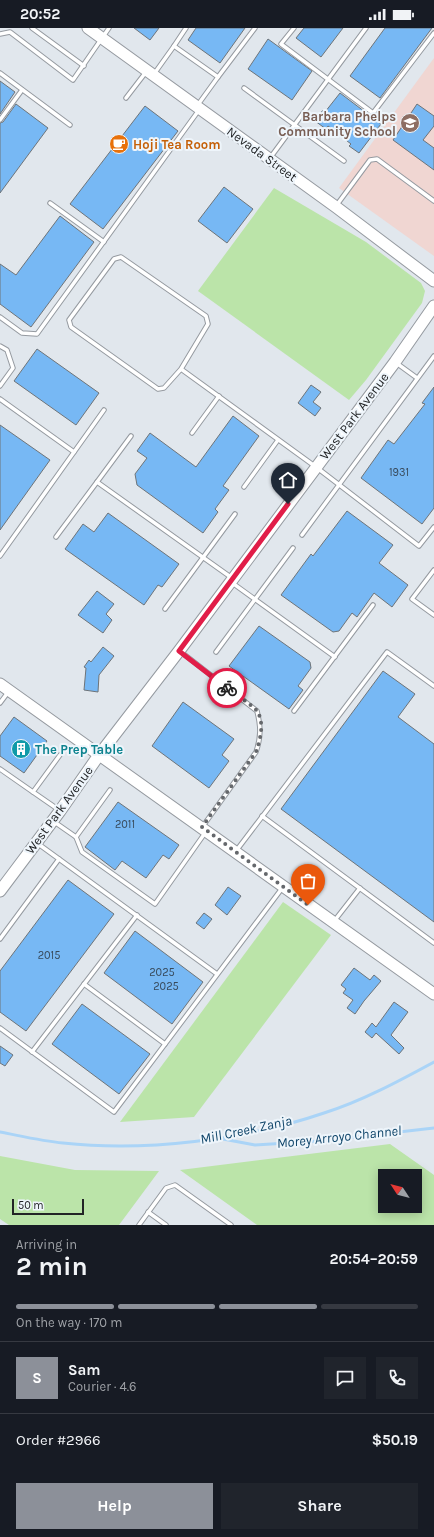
<!DOCTYPE html>
<meta charset="utf-8">
<style>
:root{--surface:#171b24;--page:#20242c;--text:#f1f3f6;--muted:#9ea1a6;--line:#363941;--accent:#8c9099}
body{margin:0;font-family:Karla,sans-serif;background:var(--page);color:var(--text);height:100vh;display:flex;flex-direction:column;font-size:15px;white-space:nowrap}
*{box-sizing:border-box;margin:0}
p{font-size:13px;color:var(--muted)}
.icon{flex:none;width:22px;height:22px;fill:none;stroke:currentColor;stroke-width:2;stroke-linecap:round;stroke-linejoin:round}
.map{position:relative;height:1197px;overflow:hidden}
.side{display:flex;flex-direction:column;background:var(--surface);flex:1}
.side>*{flex:none}
.needle{width:26px;rotate:306deg}
.controls{position:absolute;left:378px;top:1141px;display:grid;gap:8px}
.controls a{display:grid;place-items:center;width:44px;height:44px;border-radius:0px;background:var(--surface);box-shadow:0 2px 10px #0003;font-size:20px}
.scale{position:absolute;left:12px;bottom:10px;width:72px;box-sizing:border-box;padding-left:4px;border:2px solid #222426;border-top:0;font-size:11px;line-height:14px;white-space:nowrap;color:#222426;-webkit-text-stroke:3px #eef5fb;paint-order:stroke}
.pin{position:absolute;display:grid;place-items:center;width:34px;height:34px;color:#fff;margin:-41px -17px;border-radius:50% 50% 50% 0;rotate:-45deg;box-shadow:0 0 4px #0007}
.pin .icon{rotate:45deg}
.courier{position:absolute;display:grid;place-items:center;width:40px;height:40px;margin:-20px;border:3px solid #e11d48;border-radius:50%;background:#fff;color:#222;box-shadow:0 1px 5px #0007}
.overview em{font-style:normal;font-weight:700}
.overview div{display:flex;flex-direction:column-reverse}
.overview{display:flex;align-items:center;justify-content:space-between;height:68px;padding:0 16px}
h1{font-size:26px;font-weight:700;line-height:30px}
.bar{display:grid;grid-template-columns:repeat(4,1fr);gap:6px 4px;align-content:center;height:48px;padding:0 16px}
.bar i{height:5px;border-radius:3px;background:var(--line)}
.bar .selected{background:var(--accent)}
.bar p{grid-column:span 4}
.line{display:flex;align-items:center;gap:10px;padding:0 16px;border-top:1px solid var(--line)}
.line div{flex:1}
.round{display:grid;place-items:center;flex:none;width:42px;height:42px;border-radius:0px;background:var(--page)}
.button{display:flex;gap:8px;margin-top:auto;padding:8px 16px}
.button a{flex:1;height:46px;border-radius:0px;background:var(--accent);color:#fff;font-size:16px;font-weight:700;line-height:46px;text-align:center}
.button a+a{background:var(--page);color:var(--text)}
.status{display:flex;justify-content:space-between;align-items:center;height:28px;padding:0 20px;background:var(--surface);direction:ltr}
.status svg{height:11px;fill:currentColor}
.map>svg:first-child{display:block}
.education{fill:#f0d6d2}
.green{fill:#bbe4a9;fill-rule:evenodd}
.lines{fill:none;stroke-linecap:round;stroke-linejoin:round}
.stream{stroke:#aad4f7;stroke-width:3}
.building{fill:#77b8f4;stroke:#6e7479}
.lane-casing{stroke:#959aa0;stroke-width:5.5}
.secondary-casing{stroke:#959aa0;stroke-width:13}
.lane{stroke:#fff;stroke-width:3.5}
.secondary{stroke:#fff;stroke-width:11}
.done{stroke:#65686c;stroke-width:4;stroke-dasharray:0 7.2}
.route{stroke:#e11d48;stroke-width:5}
.labels{text-anchor:middle;dominant-baseline:central;stroke-width:4;stroke-linejoin:round;paint-order:stroke}
.number-label{font-size:11px;fill:#37495a}
.education-label{font-size:13px;font-weight:bold;fill:#785e54;stroke:#eef5fb;text-anchor:end}
.food-label{font-size:13px;font-weight:bold;fill:#c56008;stroke:#eef5fb;text-anchor:start}
.street-label{font-size:13px;fill:#222426;stroke:#eef5fb}
.culture-label{font-size:13px;font-weight:bold;fill:#0d838f;stroke:#eef5fb;text-anchor:start}
.water-label{font-size:14px;font-style:italic;fill:#0e4469;stroke:#eef5fb}
</style>
<div class="status"><b>20:52</b><svg viewBox="0 0 49 12"><path d="M0 12V9h3v3zM5 12V6h3v6zM10 12V3h3v9zM15 12V0h3v12zM26 1h20v11H26zM47 4h2v5h-2z"/></svg></div>
<div class="map">
<svg width="434" height="1197" viewBox="0 0 434 1197">
<rect width="100%" height="100%" fill="#e1e7ed"/>
<path class="education" d="M434,30v198l-95,-68z"/>
<g class="green">
<path d="M274,160l92,54 55,41 4,8 -3,12 -56,77 -17,20 -151,-109z"/>
<path d="M283,874l48,33 -137,182 -74,5z"/>
<path d="M390,1116l44,31v50h-177l-77,-55zM385,1148h30v30h-30z"/>
<path d="M0,1128l75,14 84,1 -40,54h-110l-9,-6z"/>
</g>
<g class="lines">
<g class="stream">
<path d="M0,1104c21,4 42,9 63,11 82,9 182,-3 261,-30 38,-12 75,-32 110,-51"/>
<path d="M223,1111l32,6 65,-4 114,-13"/>
</g>
</g>
<g class="building">
<path d="M134,0h25l-9,12z"/>
<path d="M196,0h49l-25,35 -32,-23z"/>
<path d="M304,0h39l-22,29 -25,-19z"/>
<path d="M385,0h47l-52,70 -30,-22z"/>
<path d="M268,11l44,32 -20,29 -44,-31z"/>
<path d="M0,53l15,11 -15,22z"/>
<path d="M340,65l41,31 -22,29 -10,-7 2,-2 -23,-18 -2,3 -11,-8 8,-11 2,2z"/>
<path d="M16,76l32,24 -48,65v-70l3,-1z"/>
<path d="M417,76l17,12v10l-11,14 11,8v22l-41,-30z"/>
<path d="M145,78l33,25 -75,98 -33,-25z"/>
<path d="M224,159l29,22 -26,34 -29,-22z"/>
<path d="M60,188l34,26 -63,85 -31,-23v-40l16,11z"/>
<path d="M37,321l62,44 -23,32 -62,-44z"/>
<path d="M311,357l10,7 -8,10 8,6 -6,8 -17,-13z"/>
<path d="M434,359v121l-12,16 -61,-46 27,-38 6,4 31,-40 -3,-1z"/>
<path d="M233,388l26,20 -36,50 6,4 -14,19 3,3 -15,21 -66,-48 -2,-11 12,-16 -10,-7 13,-18 46,34z"/>
<path d="M0,397l50,35 -50,70z"/>
<path d="M347,483l46,34 -14,18 29,22 -16,22 -18,-14 -17,24 -5,-4 -13,18 -6,1 -52,-37 30,-41 2,2z"/>
<path d="M108,485l71,51 -17,23 -4,-2 -14,20 -79,-56 18,-25 11,8z"/>
<path d="M97,563l17,13 -8,10 6,6 -9,13 -25,-18z"/>
<path d="M259,598l51,36 1,6 -13,18 5,4 -14,19 -60,-43z"/>
<path d="M103,619l11,9 -15,19 -1,17 -14,-2 2,-22 -2,-1 5,-7 2,2z"/>
<path d="M383,643l32,23 -17,23 36,27v178l-153,-113z"/>
<path d="M183,674l51,37 -12,16 7,6 -20,27 -57,-42z"/>
<path d="M14,689l33,24 -23,32 -24,-17v-20z"/>
<path d="M118,774l61,43 -10,14 -6,-4 -17,23 -24,-17 -7,9 -30,-23z"/>
<path d="M68,852l46,34 -88,117 -26,-19v-41z"/>
<path d="M228,859l13,9 -14,19 -12,-10z"/>
<path d="M204,885l8,6 -8,10 -8,-6z"/>
<path d="M135,903l68,51 -31,42 -68,-51z"/>
<path d="M354,940l16,12 4,-5 7,6 -17,20 -9,13 -8,-6 6,-8 -10,-7 3,-4 -5,-4z"/>
<path d="M394,974l14,10 -17,23 13,13 -5,6 -23,-21 -4,5 -7,-6 7,-9 4,4z"/>
<path d="M82,976l68,50 -31,40 -67,-50z"/>
<path d="M0,1018l13,9 -8,11 -5,-3z"/>
</g>
<g class="lines">
<g class="lane-casing">
<g id="lane">
<path d="M32,0l52,38"/>
<path d="M294,0l-13,16 92,69 61,-80"/>
<path d="M0,6l10,-2 63,48 36,-52"/>
<path d="M174,18l12,-18"/>
<path d="M0,45l70,52"/>
<path d="M154,46l20,-28 44,31 -21,29"/>
<path d="M218,49l37,-49"/>
<path d="M244,60l100,73"/>
<path d="M126,70l20,-26"/>
<path d="M0,92l22,-30"/>
<path d="M270,130l96,-130"/>
<path d="M50,175l54,39"/>
<path d="M336,178l34,-46 7,-1 57,42"/>
<path d="M0,289l22,16 15,1 162,-224"/>
<path d="M0,318l7,4 6,18 -13,18"/>
<path d="M395,334l22,16"/>
<path d="M181,341l27,-45 -2,-8 -85,-59 -7,2 -45,61 2,7 87,62 6,-1 17,-19 135,98 103,79 15,-19"/>
<path d="M0,371l74,53"/>
<path d="M192,405l27,-37"/>
<path d="M97,454l34,-46"/>
<path d="M244,459l34,-47"/>
<path d="M302,507l132,-179"/>
<path d="M56,509l41,-55 135,96"/>
<path d="M0,528l104,-146"/>
<path d="M434,542l-22,29 22,16"/>
<path d="M231,554l104,75"/>
<path d="M165,581l70,-95"/>
<path d="M181,624l76,59c4,16 4,26 -1,41l-53,74"/>
<path d="M216,624l77,-104"/>
<path d="M0,675l9,-12"/>
<path d="M294,683l79,-106"/>
<path d="M0,741l33,23"/>
<path d="M59,782l-26,-18 27,-37"/>
<path d="M262,788l172,127"/>
<path d="M53,793l23,16 6,15 73,52 50,-71"/>
<path d="M76,809l34,-47"/>
<path d="M37,815l180,131"/>
<path d="M236,823l151,-199 47,34"/>
<path d="M335,892l25,-32"/>
<path d="M0,911l59,-80"/>
<path d="M84,956l81,60"/>
<path d="M0,1000l114,84 169,-225"/>
<path d="M32,1024l105,-137"/>
<path d="M148,1184l18,13"/>
<path d="M139,1197l27,-37 9,-3 56,40"/>
</g>
</g>
<g class="secondary-casing">
<g id="secondary">
<path d="M88,0l248,179 98,74"/>
<path d="M0,656l434,310"/>
<path d="M0,863l60,-80 39,-56 80,-104 216,-289 39,-56"/>
</g>
</g>
<use href="#lane" class="lane"/>
<use href="#secondary" class="secondary"/>
</g>
<g class="lines">
<path class="done" d="M227,660c6,5 27,18 30,23 8,12 3,29 -1,41l-54,75 106,78"/>
<path class="route" d="M227,660l-48,-37 109,-147"/>
</g>
<defs>
<g id="school-disc" transform="scale(1)"><circle r="9.5" fill="#8d6e63" stroke="#eef5fb"/><path d="M0-5L7-2L0 1L-7-2ZM-4 1L0 2.5L4 1V4Q0 6-4 4Z" fill="#fff"/></g>
<g id="cafe-disc" transform="scale(1)"><circle r="9.5" fill="#e8710a" stroke="#eef5fb"/><path d="M-5.5-4.5H6V0H3Q3 3.5 0 3.5H-2.5Q-5.5 3.5-5.5 0ZM3-3.2v2h1.7v-2ZM-6 4.5H4V6H-6Z" fill="#fff"/></g>
<g id="building-disc" transform="scale(1)"><circle r="9.5" fill="#0f9aa8" stroke="#eef5fb"/><path d="M-4-6H4V6H1V3H-1V6H-4ZM-2.5-4.3h1.7v1.8h-1.7ZM.8-4.3h1.7v1.8H.8ZM-2.5-1h1.7V.8h-1.7ZM.8-1h1.7V.8H.8Z" fill="#fff"/></g>
</defs>
<g fill-rule="evenodd">
<use href="#school-disc" x="410" y="95"/>
<use href="#cafe-disc" x="119" y="116"/>
<use href="#building-disc" x="21" y="721"/>
</g>
<g class="labels">
<g class="number-label">
<text x="399" y="444">1931</text>
<text x="125" y="796">2011</text>
<text x="49" y="927">2015</text>
<text x="162" y="944">2025</text>
<text x="166" y="958">2025</text>
</g>
<g class="education-label">
<text x="396" y="88">Barbara Phelps<tspan x="396" dy="15">Community School</tspan></text>
</g>
<g class="food-label">
<text x="133" y="116">Hoji Tea Room</text>
</g>
<g class="street-label">
<text transform="translate(262 126) rotate(36)">Nevada Street</text>
<text transform="translate(354 388) rotate(-53)">West Park Avenue</text>
<text transform="translate(59 782) rotate(-54)">West Park Avenue</text>
</g>
<g class="culture-label">
<text x="35" y="721">The Prep Table</text>
</g>
<g class="water-label">
<text transform="translate(246 1102) rotate(-12)">Mill Creek Zanja</text>
<text transform="translate(339 1109) rotate(-6)">Morey Arroyo Channel</text>
</g>
</g>
</svg>
<div class="controls">
<a><svg class="needle" viewBox="-14 -14 28 28"><path d="M0-13l5 13h-10z" fill="#e53935"/><path d="M0 13l5-13h-10z" fill="#9ea1a6"/></svg></a>
</div>
<div class="scale">50 m</div>
<div class="pin" style="left:308px;top:877px;background:#ea580c"><svg class="icon" aria-label="bag" viewBox="0 0 24 24"><path d="M5 8h14l-1 12H6zM9 8a3 3 0 0 1 6 0"/></svg></div>
<div class="pin" style="left:288px;top:476px;background:#1f2937"><svg class="icon" aria-label="home" viewBox="0 0 24 24"><path d="M3 11l9-7 9 7M6 9v11h12V9"/></svg></div>
<div class="courier" style="left:227px;top:660px"><svg class="icon" aria-label="bike" viewBox="0 0 24 24"><circle cx="6" cy="16" r="4"/><circle cx="18" cy="16" r="4"/><path d="M6 16l4-8h5l3 8M10 8l3 8H6M13 5h3"/></svg></div>
</div>
<section class="side">
<div class="overview"><div><h1>2 min</h1><p>Arriving in</p></div><em>20:54–20:59</em></div>
<div class="bar"><i class="selected"></i><i class="selected"></i><i class="selected"></i><i></i><p>On the way · 170 m</p></div>
<div class="line" style="height:72px"><b class="round" style="background:var(--accent);color:#fff">S</b><div><b>Sam</b><p>Courier · 4.6</p></div><a class="round"><svg class="icon" aria-label="chat" viewBox="0 0 24 24"><path d="M4 5h16v11H9l-5 4z"/></svg></a><a class="round"><svg class="icon" aria-label="phone" viewBox="0 0 24 24"><path d="M5 4h4l2 5-3 2q2 4 5 5l2-3 5 2v4C11 20 4 13 5 4z"/></svg></a></div>
<div class="line" style="height:52px"><div>Order #2966</div><b>$50.19</b></div>
<div class="button"><a>Help</a><a>Share</a></div>
</section>
